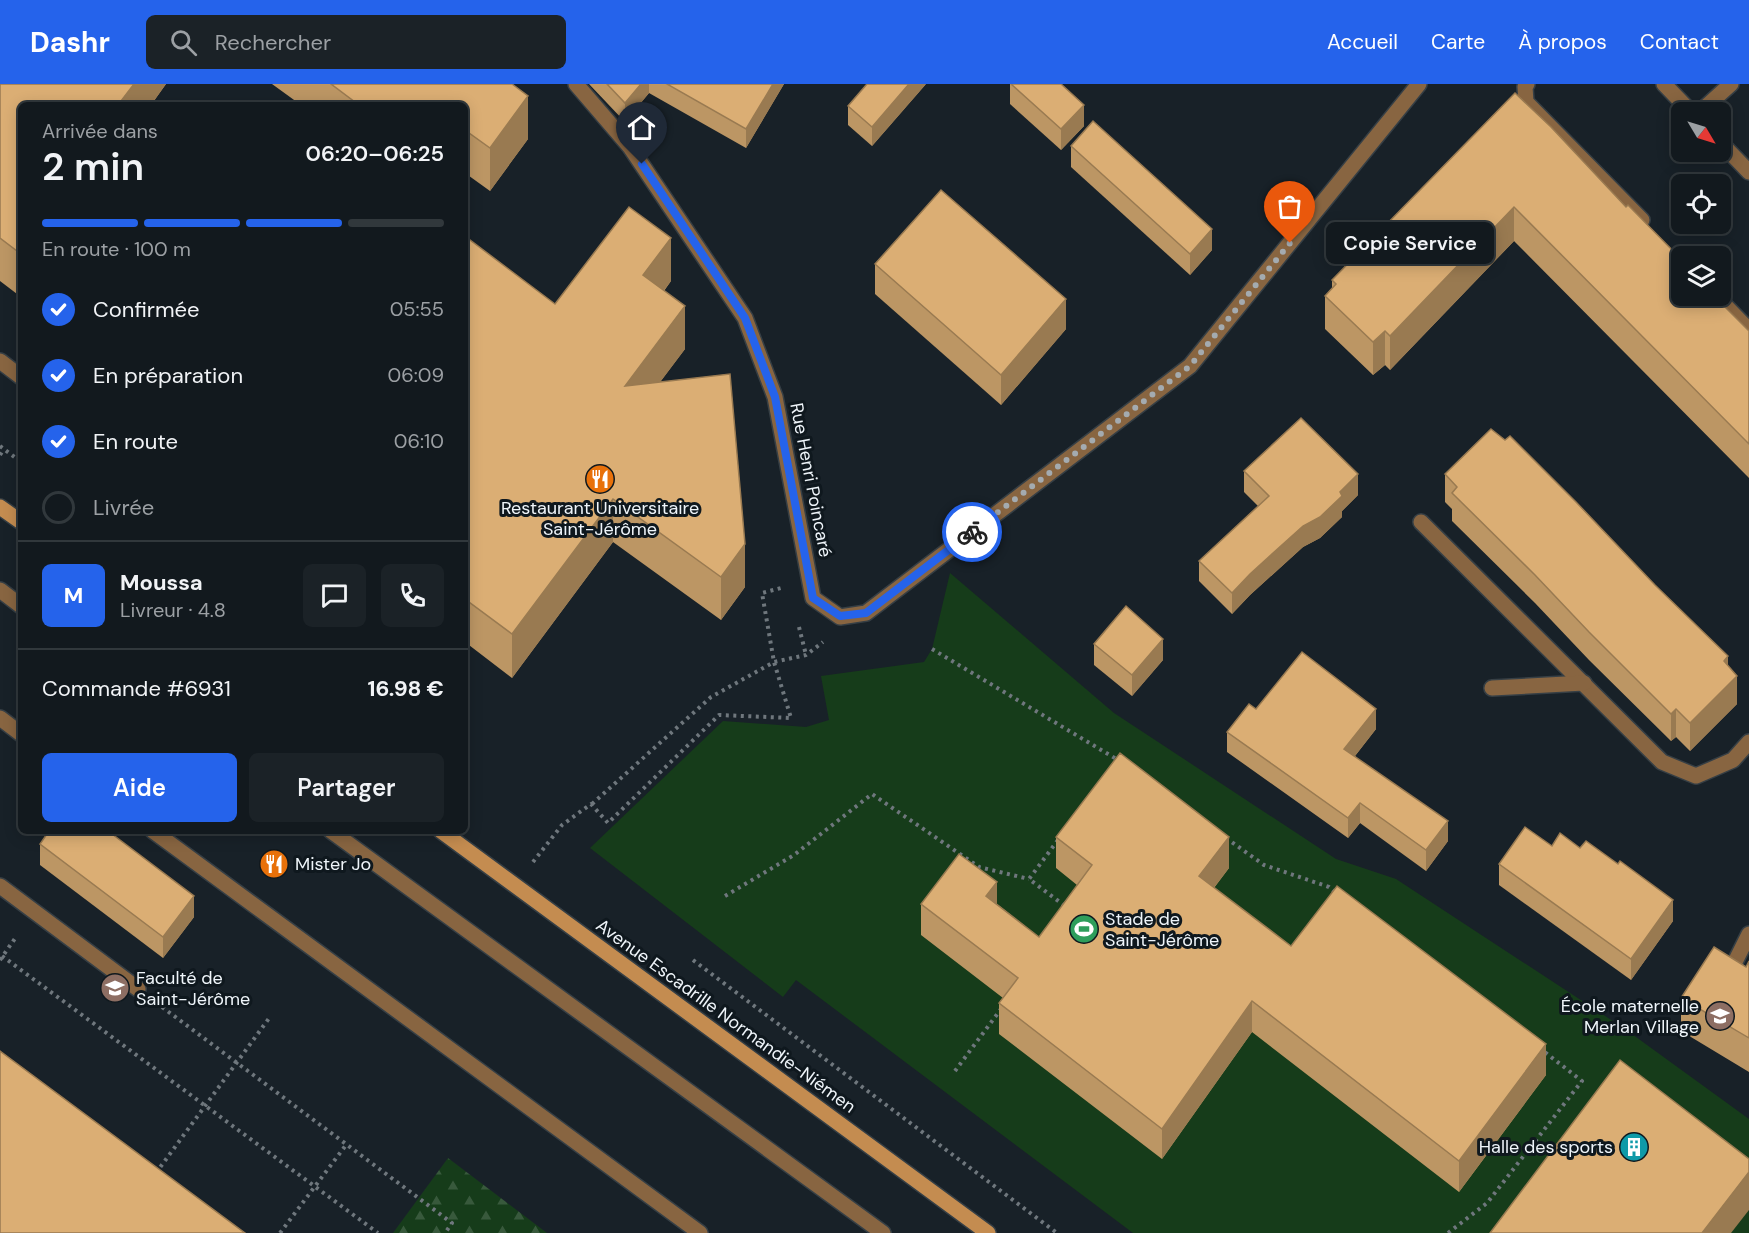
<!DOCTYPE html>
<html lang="fr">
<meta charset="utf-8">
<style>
:root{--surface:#12191e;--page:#1b2227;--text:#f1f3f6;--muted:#9ca0a4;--line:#31383c;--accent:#2563eb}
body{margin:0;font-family:"DM Sans",sans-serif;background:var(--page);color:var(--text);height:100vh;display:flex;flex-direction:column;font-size:22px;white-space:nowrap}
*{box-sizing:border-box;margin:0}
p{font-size:20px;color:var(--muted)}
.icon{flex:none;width:33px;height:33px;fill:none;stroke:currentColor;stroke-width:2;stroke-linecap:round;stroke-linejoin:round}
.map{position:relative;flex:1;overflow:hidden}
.side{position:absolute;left:18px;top:18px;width:450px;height:732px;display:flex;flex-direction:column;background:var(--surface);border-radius:9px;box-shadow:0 3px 15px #0003,0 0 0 2px var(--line)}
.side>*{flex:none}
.needle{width:39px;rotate:128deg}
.buttons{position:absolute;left:1671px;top:18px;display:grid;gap:12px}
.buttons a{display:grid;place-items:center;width:60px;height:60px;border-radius:9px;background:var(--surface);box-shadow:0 3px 15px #0003,0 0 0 2px var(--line);font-size:30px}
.pin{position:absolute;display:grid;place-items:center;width:51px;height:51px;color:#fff;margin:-62px -26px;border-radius:50% 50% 50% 0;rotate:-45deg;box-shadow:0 0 6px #0007}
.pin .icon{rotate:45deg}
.courier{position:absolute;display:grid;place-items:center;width:60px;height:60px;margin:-30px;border:4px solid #2563eb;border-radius:50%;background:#fff;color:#222;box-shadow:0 2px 8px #0007}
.bubble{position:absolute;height:42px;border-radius:9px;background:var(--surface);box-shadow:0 3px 15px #0003,0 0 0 2px var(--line);font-size:20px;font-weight:600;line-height:42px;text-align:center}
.overview em{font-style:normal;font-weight:600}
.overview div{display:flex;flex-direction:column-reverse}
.overview{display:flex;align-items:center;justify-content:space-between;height:102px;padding:0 24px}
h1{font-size:39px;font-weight:600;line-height:45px}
.bar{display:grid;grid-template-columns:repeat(4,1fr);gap:9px 6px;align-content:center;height:72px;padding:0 24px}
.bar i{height:8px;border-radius:4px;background:var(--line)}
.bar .current{background:var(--accent)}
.bar p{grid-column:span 4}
.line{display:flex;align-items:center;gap:15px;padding:0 24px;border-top:2px solid var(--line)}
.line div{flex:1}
.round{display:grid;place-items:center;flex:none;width:63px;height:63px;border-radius:9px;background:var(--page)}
ol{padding:0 24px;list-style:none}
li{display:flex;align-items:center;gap:18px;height:66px}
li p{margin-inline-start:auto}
li .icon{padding:6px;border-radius:50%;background:var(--accent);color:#fff;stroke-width:4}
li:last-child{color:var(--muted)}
li i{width:33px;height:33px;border:3px solid var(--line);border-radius:50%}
.primary-button{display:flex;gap:12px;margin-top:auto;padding:12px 24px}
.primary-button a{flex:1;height:69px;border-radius:9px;background:var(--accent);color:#fff;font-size:24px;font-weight:600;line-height:69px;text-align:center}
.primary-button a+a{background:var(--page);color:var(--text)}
header{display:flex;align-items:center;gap:36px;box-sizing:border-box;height:84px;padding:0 30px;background:var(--accent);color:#fff}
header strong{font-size:28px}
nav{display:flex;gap:33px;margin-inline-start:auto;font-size:21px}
.search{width:420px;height:54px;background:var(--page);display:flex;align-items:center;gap:15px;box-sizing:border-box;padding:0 21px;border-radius:9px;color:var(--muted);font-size:22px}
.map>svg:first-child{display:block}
.green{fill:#163c1a}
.forest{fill:url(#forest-firs)}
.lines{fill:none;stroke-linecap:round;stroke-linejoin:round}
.lane-casing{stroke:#363f45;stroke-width:18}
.street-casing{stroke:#363f45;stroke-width:18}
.secondary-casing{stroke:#363f45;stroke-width:18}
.path{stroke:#6f777d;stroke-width:4;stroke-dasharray:3 4.5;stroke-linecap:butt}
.lane{stroke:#886541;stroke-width:15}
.street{stroke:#886541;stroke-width:15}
.secondary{stroke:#c48c50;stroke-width:15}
.wall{fill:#bc9664}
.shaded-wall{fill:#997a51}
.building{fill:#dbae74;stroke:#997a51;stroke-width:1.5}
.done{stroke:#a4abb0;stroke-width:6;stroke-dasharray:0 10.8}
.route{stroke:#2563eb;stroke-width:8}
.labels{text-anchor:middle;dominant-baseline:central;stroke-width:6;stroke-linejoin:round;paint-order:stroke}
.street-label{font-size:18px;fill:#eff5fa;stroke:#0f181e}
.poi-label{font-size:18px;fill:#eff5fa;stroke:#0f181e;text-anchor:start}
</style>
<header>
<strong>Dashr</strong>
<div class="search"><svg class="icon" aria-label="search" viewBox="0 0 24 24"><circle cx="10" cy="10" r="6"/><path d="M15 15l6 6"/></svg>Rechercher</div>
<nav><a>Accueil</a><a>Carte</a><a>À propos</a><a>Contact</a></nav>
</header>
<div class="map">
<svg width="1749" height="1149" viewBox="0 0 1749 1149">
<defs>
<pattern id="forest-firs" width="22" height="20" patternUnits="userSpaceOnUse" patternTransform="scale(1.5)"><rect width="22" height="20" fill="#163c1a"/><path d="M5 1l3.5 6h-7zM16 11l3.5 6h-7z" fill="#38593c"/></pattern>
</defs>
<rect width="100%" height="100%" fill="#182128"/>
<path class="green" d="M950,489l164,140 222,146 60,20 229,150 124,90v114h-616l-337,-253 -13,17 -193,-149 133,-127 83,6 23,-7 -8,-44 103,-14 8,-13z"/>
<path class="forest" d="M448,1074l99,75h-154z"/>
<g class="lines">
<g class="lane-casing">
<g id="lane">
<path d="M1527,0l-2,3 1,15 116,118"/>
<path d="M1700,28l31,-28"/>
<path d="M1716,212l33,34"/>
<path d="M0,277l21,16"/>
<path d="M1421,438l241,240 34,14 37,-16 16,-18"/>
<path d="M0,506l21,16"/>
<path d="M1492,604l92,-5"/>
<path d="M331,747l552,402"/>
<path d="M0,802l138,103"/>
<path d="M1734,880l15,-30"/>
</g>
</g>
<g class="street-casing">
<g id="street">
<path d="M576,0l54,63 115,171 30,79 38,201 27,19 26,-4 324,-247 229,-282"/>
<path d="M1664,0l27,28"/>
<path d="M1720,58l29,30"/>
<path d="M0,634l21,16"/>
<path d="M153,747l547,402"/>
</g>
</g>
<g class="secondary-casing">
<g id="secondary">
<path d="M0,423l21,15"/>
<path d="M441,747l547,402"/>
</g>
</g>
<g class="path">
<path d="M0,362l21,16"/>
<path d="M0,371l4,-6"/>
<path d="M799,543l7,28"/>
<path d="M932,565l186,111"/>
<path d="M592,720l119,-107 63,-35 32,-7 17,-13"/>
<path d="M1226,754l38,27 65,22 7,6"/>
<path d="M1058,756l-29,39 36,27"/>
<path d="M533,778l29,-37 29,-21 17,19 111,-108 72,3 -17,-56 -12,-69 19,-5"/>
<path d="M725,812l69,-41 78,-61 107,73 50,12"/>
<path d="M2,872l376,277"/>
<path d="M0,876l16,-23"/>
<path d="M693,876l364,273"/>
<path d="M162,923l290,216 -7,10"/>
<path d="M955,987l46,-62"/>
<path d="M156,1089l114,-156"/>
<path d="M280,1149l66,-88"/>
<path d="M1448,1149l39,-30 95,-122 -40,-31"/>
</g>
<use href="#lane" class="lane"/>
<use href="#street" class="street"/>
<use href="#secondary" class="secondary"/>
</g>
<g class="wall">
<path d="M0,0h166l-15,21h-130v192l-21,-16z"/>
<path d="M272,0h240l16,55 -38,52 -25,-18v-68h-164z"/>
<path d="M589,0h195l-38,64 -97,-55 -24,29z"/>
<path d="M926,0l-54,62 -24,-21v-19z"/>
<path d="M1010,0h51l23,42 -23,24 -51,-46z"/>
<path d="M1515,9l167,203 67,35v147l-235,-237 -124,129 -5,-5 -12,10 -48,-46v-33l7,-8v-8z"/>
<path d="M1071,62l141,104 -22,25 -119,-108z"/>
<path d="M465,154l90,66 116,-23 -7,10 21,58 -25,33 85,205 -24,33 -108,-78 -101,136 -47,-36z"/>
<path d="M875,180l191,65 -65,76 -126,-111z"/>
<path d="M1244,387l114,24 -16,16v6l-22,21 -17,9 -53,48 -18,19 -33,-33v-20l59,-55 -14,-14z"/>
<path d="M1445,390l283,192 9,38 -47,47 -14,-14 -5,4 -82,-81 -54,-57 -83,-82v-12l-7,-7z"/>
<path d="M1094,560l69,16 -31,36 -38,-31z"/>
<path d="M1256,625l120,20 -21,27 93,85 -22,30 -66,-48 -12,15 -121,-86v-20z"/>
<path d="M1056,753l173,31 -15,20 77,58 255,129 -87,117 -207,-160 -90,127 -163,-125v-31l4,-5 -82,-63v-31h76l42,33 38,-52 -21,-17z"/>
<path d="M40,760l154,73 -31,41 -123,-93z"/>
<path d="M1499,780l174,57 -42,59 -132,-95z"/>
<path d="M1749,877v111l-68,-41v-33l65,-31z"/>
</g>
<g class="shaded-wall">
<path d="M134,0h32l-15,21h-33z"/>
<path d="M641,0h8v9l-24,29v-19z"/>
<path d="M773,0h11l-38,64v-19z"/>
<path d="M909,0h17l-54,62v-19z"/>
<path d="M528,12v43l-38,52v-43z"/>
<path d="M1084,21v21l-23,24v-21z"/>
<path d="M1514,123v34l-124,129v-34z"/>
<path d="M1212,145v21l-22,25v-21z"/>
<path d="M671,154v43l-28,37v-43z"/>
<path d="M1066,215v30l-65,76v-30z"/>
<path d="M685,222v43l-60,80v-43z"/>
<path d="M1385,247v34l-12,10v-33z"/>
<path d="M1358,390v21l-16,16v6l-22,21 -17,9 -53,48 -18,19v-21l18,-19 90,-82z"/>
<path d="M613,415v43l-101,136v-44z"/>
<path d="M745,460v43l-24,33v-43z"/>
<path d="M1163,555v21l-31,36v-21z"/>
<path d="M1728,572v28l-4,-23z"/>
<path d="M1737,592v28l-47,47v-28z"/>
<path d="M1376,625v20l-32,41v-21z"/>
<path d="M1676,625v28l-5,4v-27z"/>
<path d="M1360,719v20l-12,15v-20z"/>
<path d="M1448,737v20l-22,30v-21z"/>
<path d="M1229,753v31l-30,39v-31z"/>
<path d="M997,798v31l-11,-17z"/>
<path d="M194,812v21l-31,41v-21z"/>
<path d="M1673,816v21l-42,59v-21z"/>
<path d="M1252,917v31l-90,127v-30z"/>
<path d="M1546,960v31l-87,117v-31z"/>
<path d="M1749,1088v38l-18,23h-29z"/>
</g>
<g class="building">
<path d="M0,0h134l-16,21h-97v149l-21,-16z"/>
<path d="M331,0h181l16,12 -38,52 -25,-18v-25h-106z"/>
<path d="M607,0h34l-16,19z"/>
<path d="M667,0h106l-27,45z"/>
<path d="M867,0h42l-37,43 -24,-21z"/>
<path d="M1011,0h50l23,21 -23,24z"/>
<path d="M1515,9l36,34 75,80 2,-2 54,55v36h32l35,35v113l-235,-237 -124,129 -5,-5 -12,11 -48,-46 11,-12 -4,-4z"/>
<path d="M1093,37l119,108 -22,25 -119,-108z"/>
<path d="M941,106l125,109 -65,76 -126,-111z"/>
<path d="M629,123l42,31 -28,37 42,31 -60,80 105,-12 15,170 -24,33 -108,-78 -101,135 -47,-35v-361l1,-1 89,67z"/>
<path d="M1301,334l57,56 -18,18 2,4 -22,21 -17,9 -53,48 -18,19 -33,-32 70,-65 -25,-25z"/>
<path d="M1491,345l14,11 5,-4 66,66 79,83 73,71 -4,5 13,15 -47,47 -14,-14 -5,5 -82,-82 -54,-57 -83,-82 5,-6 -12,-13z"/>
<path d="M1126,522l37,33 -31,36 -38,-31z"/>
<path d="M1302,568l74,57 -32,40 104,72 -22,29 -66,-47 -12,15 -121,-86 22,-28 7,5z"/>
<path d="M1120,669l109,84 -30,39 92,70 46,-60 209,158 -87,117 -207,-160 -90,128 -163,-126 19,-25 -97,-74 38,-50 38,28 -11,14 53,41 53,-72 -36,-28z"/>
<path d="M1525,743l27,19 8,-13 20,15 6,-7 32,23 2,-3 53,39 -42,59 -132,-95z"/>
<path d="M49,747h59l86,65 -31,41 -123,-93z"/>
<path d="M1714,863l32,20 3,-6v77l-68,-40z"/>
<path d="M0,967l245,182h-245z"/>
<path d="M1620,976l129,99v13l-47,61h-212z"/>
</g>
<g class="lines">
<path class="done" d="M972,448l218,-166 100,-123"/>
<path class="route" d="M642,80l103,154 30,79 38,201 27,18 26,-3 106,-81"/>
</g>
<defs>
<g id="restaurant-disc" transform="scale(1.5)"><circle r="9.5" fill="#e8710a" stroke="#0f181e"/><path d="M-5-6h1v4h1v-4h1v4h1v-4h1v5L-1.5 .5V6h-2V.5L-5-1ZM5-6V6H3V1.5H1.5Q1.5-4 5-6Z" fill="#fff"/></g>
<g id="stadium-disc" transform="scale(1.5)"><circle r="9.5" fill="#2e9e5b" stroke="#0f181e"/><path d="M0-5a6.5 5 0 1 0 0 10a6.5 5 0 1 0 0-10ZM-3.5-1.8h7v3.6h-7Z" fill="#fff"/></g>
<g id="university-disc" transform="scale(1.5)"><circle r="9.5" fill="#8d6e63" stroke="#0f181e"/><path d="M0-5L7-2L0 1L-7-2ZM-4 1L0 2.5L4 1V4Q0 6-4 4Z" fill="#fff"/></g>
<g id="school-disc" transform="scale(1.5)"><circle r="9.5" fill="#8d6e63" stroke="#0f181e"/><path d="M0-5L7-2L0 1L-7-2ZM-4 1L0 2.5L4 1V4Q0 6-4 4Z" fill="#fff"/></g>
<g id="building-disc" transform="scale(1.5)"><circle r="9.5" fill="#0f9aa8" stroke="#0f181e"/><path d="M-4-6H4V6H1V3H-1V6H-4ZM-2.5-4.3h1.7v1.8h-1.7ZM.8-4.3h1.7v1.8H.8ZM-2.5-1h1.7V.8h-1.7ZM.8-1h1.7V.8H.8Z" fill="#fff"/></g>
</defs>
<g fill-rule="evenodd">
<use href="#restaurant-disc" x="600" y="395"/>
<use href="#restaurant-disc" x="274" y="780"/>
<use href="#stadium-disc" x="1084" y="845"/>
<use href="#university-disc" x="115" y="904"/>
<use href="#school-disc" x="1720" y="932"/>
<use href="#building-disc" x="1634" y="1063"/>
</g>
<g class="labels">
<g class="street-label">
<text transform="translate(811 396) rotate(79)">Rue Henri Poincaré</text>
<text transform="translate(726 932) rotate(36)">Avenue Escadrille Normandie-Niémen</text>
</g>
<g class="poi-label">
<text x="600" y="424" text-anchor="middle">Restaurant Universitaire<tspan x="600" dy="21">Saint-Jérôme</tspan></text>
<text x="295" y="780">Mister Jo</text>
<text x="1105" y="835">Stade de<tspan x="1105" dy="21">Saint-Jérôme</tspan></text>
<text x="136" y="894">Faculté de<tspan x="136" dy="21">Saint-Jérôme</tspan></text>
<text x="1699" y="922" text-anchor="end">École maternelle<tspan x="1699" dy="21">Merlan Village</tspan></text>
<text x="1613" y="1063" text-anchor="end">Halle des sports</text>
</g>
</g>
</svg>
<div class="buttons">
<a><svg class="needle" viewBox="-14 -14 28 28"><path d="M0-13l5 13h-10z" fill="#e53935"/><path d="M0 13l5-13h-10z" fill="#9ca0a4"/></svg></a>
<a><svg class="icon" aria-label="locate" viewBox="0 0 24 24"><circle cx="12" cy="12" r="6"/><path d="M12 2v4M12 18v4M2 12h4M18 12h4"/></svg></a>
<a><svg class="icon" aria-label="layers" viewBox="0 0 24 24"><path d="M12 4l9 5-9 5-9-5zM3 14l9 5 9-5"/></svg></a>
</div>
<div class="pin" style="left:1290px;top:159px;background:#ea580c"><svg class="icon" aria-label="bag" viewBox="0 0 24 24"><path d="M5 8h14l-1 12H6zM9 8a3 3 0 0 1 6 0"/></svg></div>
<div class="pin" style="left:642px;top:80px;background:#1f2937"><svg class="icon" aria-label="home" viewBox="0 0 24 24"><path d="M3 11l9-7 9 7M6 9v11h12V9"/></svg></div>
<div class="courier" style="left:972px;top:448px"><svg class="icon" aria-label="bike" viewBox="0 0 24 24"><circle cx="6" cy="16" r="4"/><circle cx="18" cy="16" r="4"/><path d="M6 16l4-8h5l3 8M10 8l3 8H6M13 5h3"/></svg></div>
<div class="bubble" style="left:1326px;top:138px;width:168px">Copie Service</div>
<section class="side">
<div class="overview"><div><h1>2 min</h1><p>Arrivée dans</p></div><em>06:20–06:25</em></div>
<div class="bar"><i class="current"></i><i class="current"></i><i class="current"></i><i></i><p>En route · 100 m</p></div>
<ol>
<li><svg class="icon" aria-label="check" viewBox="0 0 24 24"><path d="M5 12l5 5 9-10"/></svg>Confirmée<p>05:55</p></li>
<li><svg class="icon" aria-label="check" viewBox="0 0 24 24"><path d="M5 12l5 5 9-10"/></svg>En préparation<p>06:09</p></li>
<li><svg class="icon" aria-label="check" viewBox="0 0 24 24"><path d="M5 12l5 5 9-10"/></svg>En route<p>06:10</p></li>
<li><i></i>Livrée</li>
</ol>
<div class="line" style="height:108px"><b class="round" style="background:var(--accent);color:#fff">M</b><div><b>Moussa</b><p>Livreur · 4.8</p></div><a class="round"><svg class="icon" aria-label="chat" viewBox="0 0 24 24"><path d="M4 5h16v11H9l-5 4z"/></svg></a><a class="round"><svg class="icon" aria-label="phone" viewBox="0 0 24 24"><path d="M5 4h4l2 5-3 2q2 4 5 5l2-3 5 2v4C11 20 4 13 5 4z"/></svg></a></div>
<div class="line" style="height:78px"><div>Commande #6931</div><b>16.98 €</b></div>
<div class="primary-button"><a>Aide</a><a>Partager</a></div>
</section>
</div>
